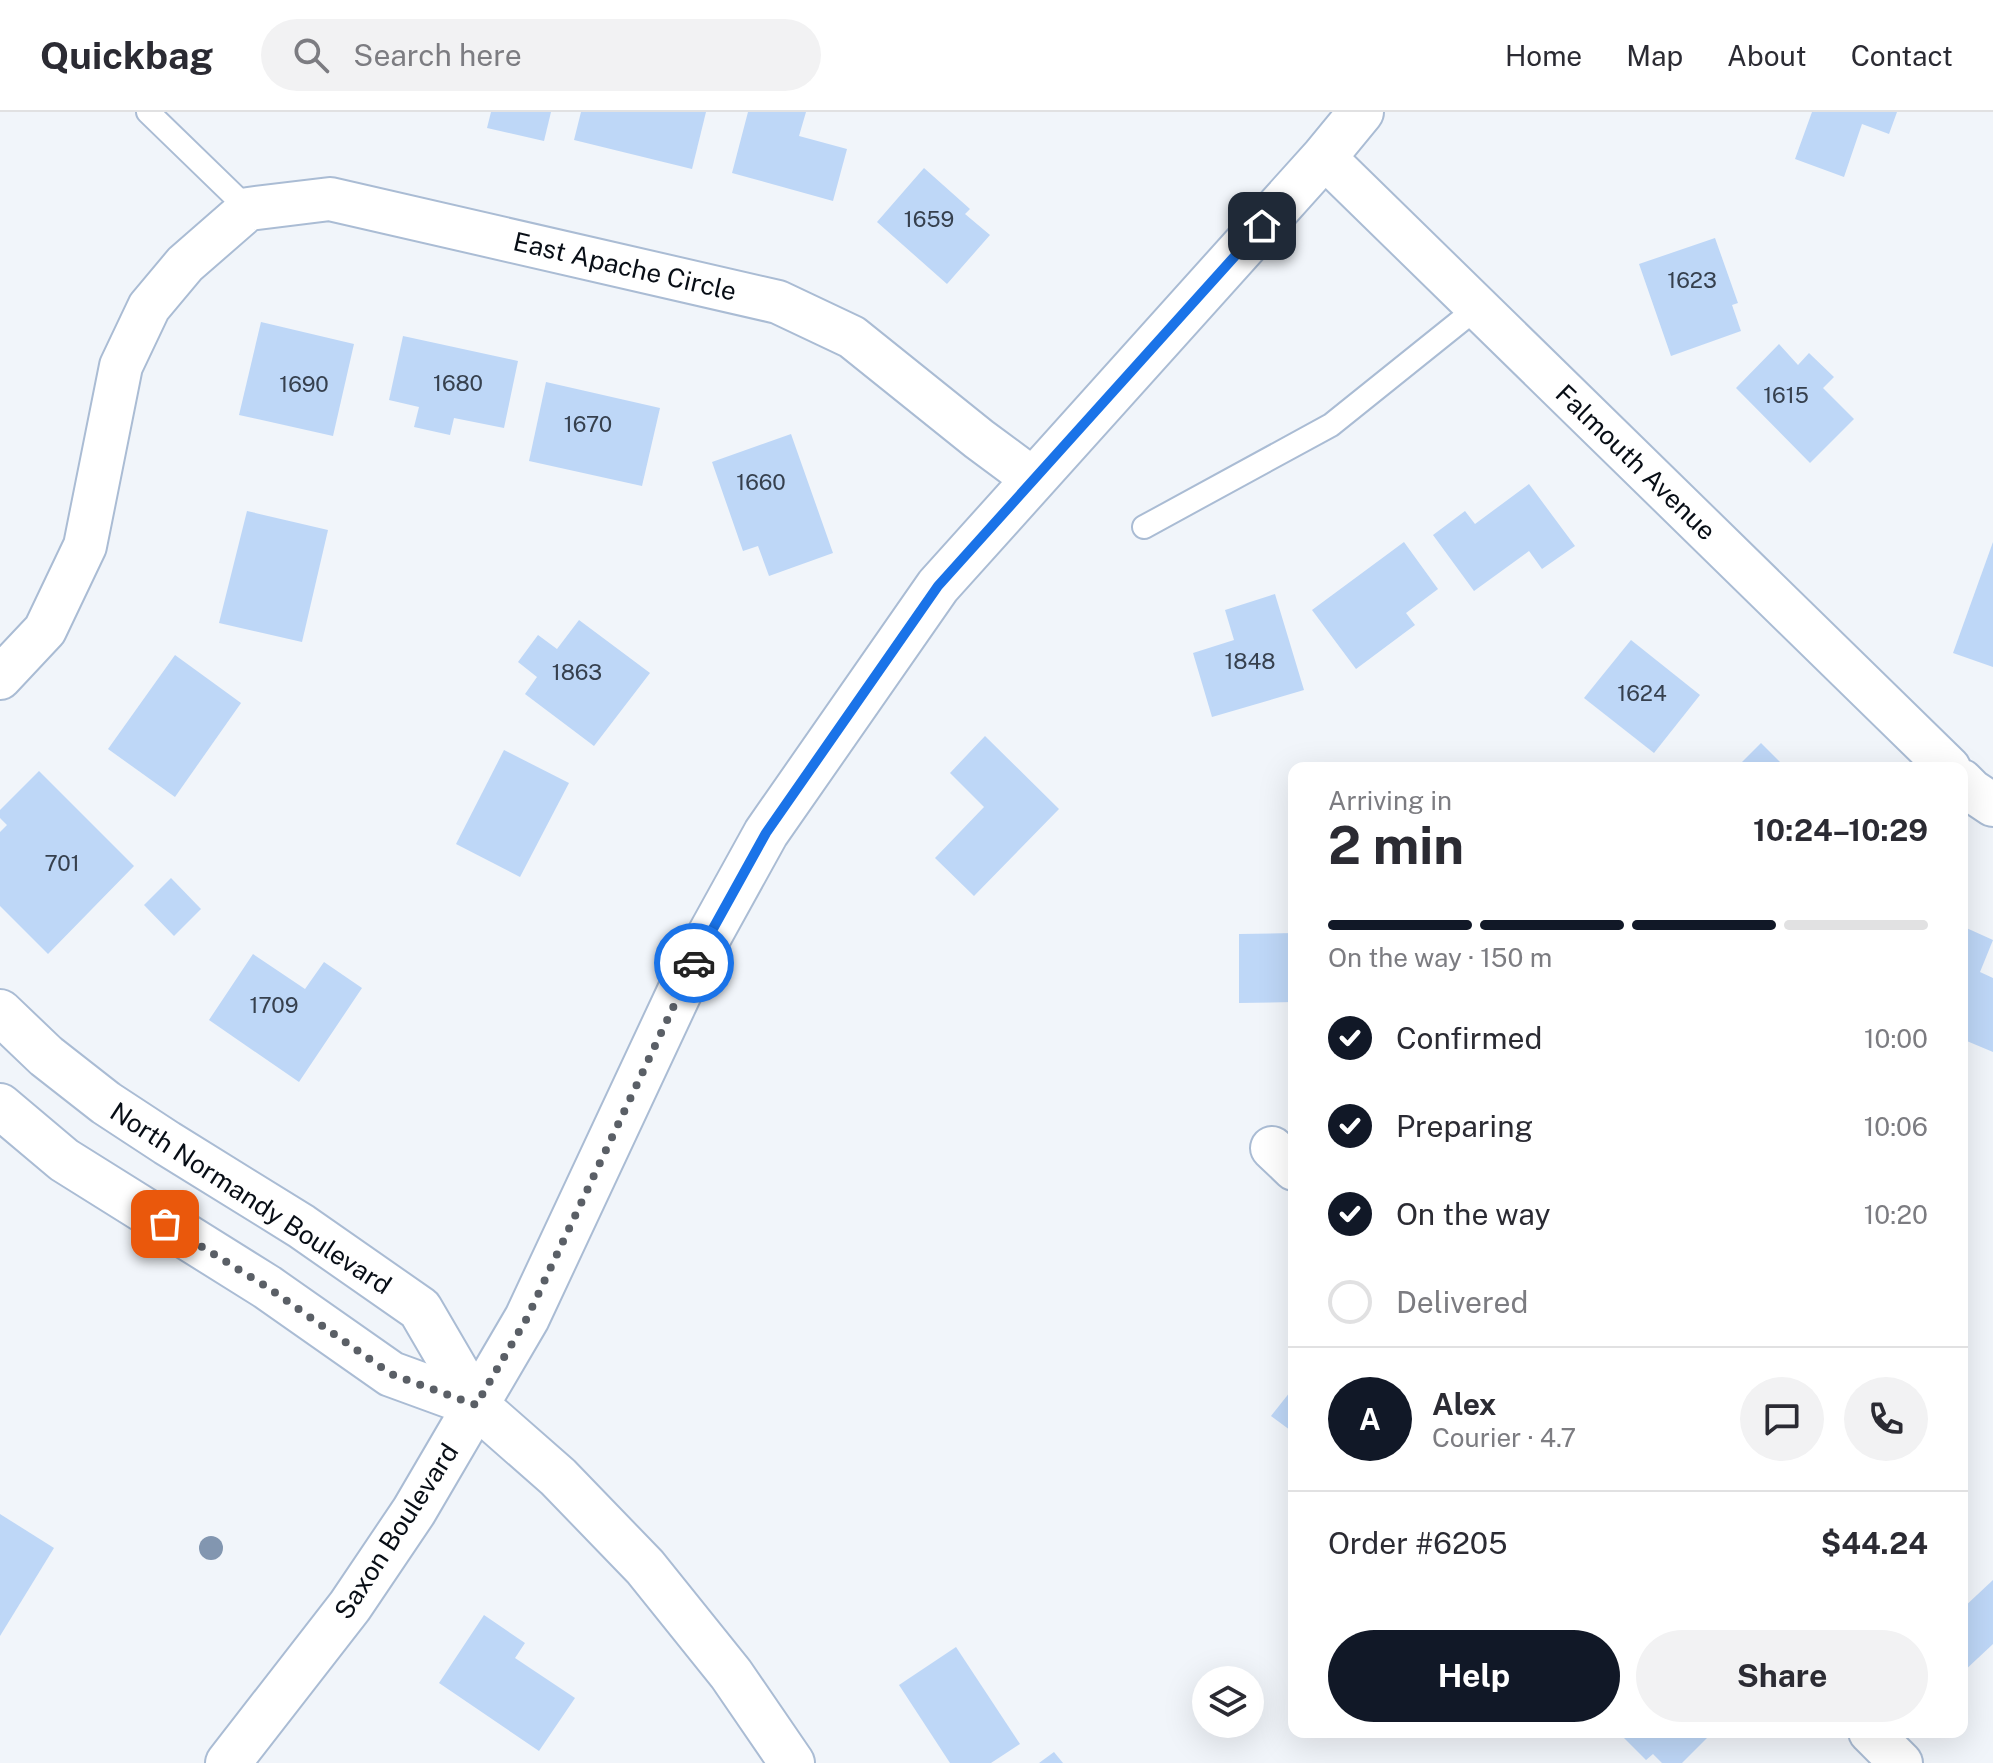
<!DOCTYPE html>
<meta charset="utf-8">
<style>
:root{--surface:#fff;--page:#f2f2f3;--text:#2b2b33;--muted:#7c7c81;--line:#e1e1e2;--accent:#111827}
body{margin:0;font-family:"Public Sans",sans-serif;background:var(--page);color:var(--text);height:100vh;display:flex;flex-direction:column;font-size:30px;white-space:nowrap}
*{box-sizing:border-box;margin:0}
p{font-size:26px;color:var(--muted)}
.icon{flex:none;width:44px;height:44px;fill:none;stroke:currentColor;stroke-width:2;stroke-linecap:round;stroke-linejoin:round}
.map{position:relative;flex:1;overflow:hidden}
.sheet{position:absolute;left:1288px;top:650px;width:680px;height:976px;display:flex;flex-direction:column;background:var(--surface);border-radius:16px;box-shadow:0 8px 32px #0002}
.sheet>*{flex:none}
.tools{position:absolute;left:1192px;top:1554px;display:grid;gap:16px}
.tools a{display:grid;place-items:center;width:72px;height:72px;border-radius:50%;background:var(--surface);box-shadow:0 8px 32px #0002;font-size:40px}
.pin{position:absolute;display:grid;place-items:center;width:68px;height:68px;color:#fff;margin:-34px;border-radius:16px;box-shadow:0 4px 12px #0006}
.courier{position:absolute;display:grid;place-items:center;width:80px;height:80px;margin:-40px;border:6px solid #1a73e8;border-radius:50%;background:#fff;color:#222;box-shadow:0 2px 10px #0007}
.overview em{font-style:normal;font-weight:700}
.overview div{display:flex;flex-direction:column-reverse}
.overview{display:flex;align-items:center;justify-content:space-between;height:136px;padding:0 40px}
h1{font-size:52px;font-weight:700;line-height:60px}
.bar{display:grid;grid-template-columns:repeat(4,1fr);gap:12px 8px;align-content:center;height:96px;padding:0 40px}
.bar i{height:10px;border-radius:6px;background:var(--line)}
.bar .active{background:var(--accent)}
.bar p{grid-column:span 4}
.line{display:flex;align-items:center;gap:20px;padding:0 40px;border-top:2px solid var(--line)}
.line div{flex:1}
.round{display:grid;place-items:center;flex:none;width:84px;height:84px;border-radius:42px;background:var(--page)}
ol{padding:0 40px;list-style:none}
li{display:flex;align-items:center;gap:24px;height:88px}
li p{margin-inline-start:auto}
li .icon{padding:8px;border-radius:50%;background:var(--accent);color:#fff;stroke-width:4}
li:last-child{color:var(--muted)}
li i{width:44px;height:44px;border:4px solid var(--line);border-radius:50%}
.cta{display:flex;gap:16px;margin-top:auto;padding:16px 40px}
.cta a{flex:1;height:92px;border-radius:48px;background:var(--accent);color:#fff;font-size:32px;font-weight:700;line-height:92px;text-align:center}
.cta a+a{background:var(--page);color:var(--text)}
header{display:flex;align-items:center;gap:48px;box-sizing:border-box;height:112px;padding:0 40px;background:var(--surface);border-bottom:2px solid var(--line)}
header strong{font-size:38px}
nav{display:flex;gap:44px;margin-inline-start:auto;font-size:28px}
.search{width:560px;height:72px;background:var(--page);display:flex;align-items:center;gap:20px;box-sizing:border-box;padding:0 28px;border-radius:44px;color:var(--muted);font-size:30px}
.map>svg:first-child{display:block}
.building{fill:#bed7f7}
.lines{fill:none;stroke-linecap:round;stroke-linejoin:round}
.lane-casing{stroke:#aabcd4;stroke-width:26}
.street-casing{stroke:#aabcd4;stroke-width:46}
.secondary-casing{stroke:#aabcd4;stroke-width:48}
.lane{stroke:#fff;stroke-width:22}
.street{stroke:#fff;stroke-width:42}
.secondary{stroke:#fff;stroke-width:44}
.tree{fill:#8296b0}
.done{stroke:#5a5f66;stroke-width:8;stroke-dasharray:0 14.4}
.route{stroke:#1a73e8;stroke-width:10}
.labels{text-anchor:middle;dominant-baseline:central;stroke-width:6;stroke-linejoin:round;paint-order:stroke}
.number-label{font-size:22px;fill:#36404e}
.street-label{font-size:26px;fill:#080e16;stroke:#fff}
</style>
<header>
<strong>Quickbag</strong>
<div class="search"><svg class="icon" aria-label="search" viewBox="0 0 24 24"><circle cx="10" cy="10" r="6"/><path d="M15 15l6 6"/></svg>Search here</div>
<nav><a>Home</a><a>Map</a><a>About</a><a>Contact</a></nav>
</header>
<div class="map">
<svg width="1993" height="1651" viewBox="0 0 1993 1651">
<rect width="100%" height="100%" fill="#f1f5fa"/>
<g class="building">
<path d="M491,0h60l-7,29 -57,-13z"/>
<path d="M581,0h125l-14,57 -118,-29z"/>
<path d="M748,0h58l-7,24 48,13 -14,52 -101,-28z"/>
<path d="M1812,0h85l-8,22 -27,-10 -18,53 -49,-18z"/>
<path d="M924,56l46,41 -5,5 25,21 -43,49 -70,-62z"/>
<path d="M1715,126l23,65 -6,2 9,26 -70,25 -32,-92z"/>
<path d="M261,210l93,22 -21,92 -94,-21z"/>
<path d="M403,224l115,25 -14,67 -50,-10 -4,17 -36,-8 5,-20 -30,-7z"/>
<path d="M1779,232l19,21 11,-12 25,24 -11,11 31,31 -44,44 -74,-75z"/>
<path d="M546,270l114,26 -18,78 -113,-25z"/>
<path d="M791,322l42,119 -64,23 -11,-30 -15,5 -31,-89z"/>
<path d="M1529,372l46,62 -33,23 -13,-18 -55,40 -41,-56 32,-24 10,13z"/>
<path d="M247,399l81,19 -26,112 -83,-19z"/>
<path d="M1404,430l34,47 -32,24 9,12 -59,44 -44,-59z"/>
<path d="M1993,430v125l-40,-14z"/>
<path d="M1275,482l29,96 -92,27 -19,-64 41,-13 -9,-30z"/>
<path d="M579,508l71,53 -56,73 -69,-52 12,-17 -19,-15 20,-27 19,14z"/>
<path d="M1631,528l69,55 -46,58 -70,-55z"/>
<path d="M175,543l66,48 -66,94 -67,-48z"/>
<path d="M985,624l74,73 -85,87 -39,-38 49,-51 -34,-34z"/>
<path d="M1761,631l25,25h-50z"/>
<path d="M504,638l65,33 -49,94 -64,-33z"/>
<path d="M39,659l95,95 -86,88 -48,-48v-74l7,-7 -7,-7v-8z"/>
<path d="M171,766l30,31 -27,27 -30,-31z"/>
<path d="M1962,814l31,14 -13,32 13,6v74l-31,-13z"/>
<path d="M1294,821v69l-55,1v-69z"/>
<path d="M253,842l52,35 19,-27 38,26 -63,94 -90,-62z"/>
<path d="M1294,1275v46l-23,-17z"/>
<path d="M0,1402l54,34 -54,88z"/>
<path d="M1993,1468v64l-31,29v-64z"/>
<path d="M484,1503l41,28 -10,15 60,40 -36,53 -100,-68z"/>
<path d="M956,1535l64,97 -29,19h-41l-51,-78z"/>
<path d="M1618,1620h95l-31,31h-20l-9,-9 -7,6z"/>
<path d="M1054,1640l9,11h-24z"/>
</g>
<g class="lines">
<g class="lane-casing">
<g id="lane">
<path d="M148,0l100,97"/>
<path d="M1144,415l187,-102 147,-118"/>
</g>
</g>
<g class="street-casing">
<g id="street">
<path d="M1324,45l625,611"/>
<path d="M0,566l45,-48 40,-84 36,-180 28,-59 36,-43 63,-55 82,-10 448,103 74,35 127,102 54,40"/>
<path d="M1962,669l10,10 21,14"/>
<path d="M1272,1036l22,21"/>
<path d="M1870,1620l31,31"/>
</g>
</g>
<g class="secondary-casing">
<g id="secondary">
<path d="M0,900l46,44 60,47 61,40 134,83 119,83 56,96 82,72 87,90 86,107 61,89"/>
<path d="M0,994l64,54 203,127 124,87 85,31"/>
<path d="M228,1651l122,-157 64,-95 113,-193 160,-342 79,-143 172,-247 386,-429 37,-45"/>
</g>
</g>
<use href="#lane" class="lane"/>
<use href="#street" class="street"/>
<use href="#secondary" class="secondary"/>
</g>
<circle class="tree" cx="211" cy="1436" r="12"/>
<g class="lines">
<path class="done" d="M165,1112l102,63 124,87 85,31 51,-87 167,-355"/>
<path class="route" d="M694,851l72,-130 172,-247 324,-360"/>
</g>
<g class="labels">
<g class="number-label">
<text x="929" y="107">1659</text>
<text x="1692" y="168">1623</text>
<text x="458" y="271">1680</text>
<text x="304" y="272">1690</text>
<text x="1786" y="283">1615</text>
<text x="588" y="312">1670</text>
<text x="761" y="370">1660</text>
<text x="1250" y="549">1848</text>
<text x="577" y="560">1863</text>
<text x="1642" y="581">1624</text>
<text x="62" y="751">701</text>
<text x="274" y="893">1709</text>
</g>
<g class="street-label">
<text transform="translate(625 154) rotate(13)">East Apache Circle</text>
<text transform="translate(1636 350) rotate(44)">Falmouth Avenue</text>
<text transform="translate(251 1086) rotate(33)">North Normandy Boulevard</text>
<text transform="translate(396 1419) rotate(-57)">Saxon Boulevard</text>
</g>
</g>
</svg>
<div class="tools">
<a><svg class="icon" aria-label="layers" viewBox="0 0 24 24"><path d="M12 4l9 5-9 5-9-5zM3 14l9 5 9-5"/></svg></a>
</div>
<div class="pin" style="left:165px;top:1112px;background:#ea580c"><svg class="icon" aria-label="bag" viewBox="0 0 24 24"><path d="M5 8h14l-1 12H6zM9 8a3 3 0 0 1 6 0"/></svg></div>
<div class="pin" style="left:1262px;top:114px;background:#1f2937"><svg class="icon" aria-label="home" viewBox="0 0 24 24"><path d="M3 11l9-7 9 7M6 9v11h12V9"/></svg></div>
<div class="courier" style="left:694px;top:851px"><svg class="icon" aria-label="car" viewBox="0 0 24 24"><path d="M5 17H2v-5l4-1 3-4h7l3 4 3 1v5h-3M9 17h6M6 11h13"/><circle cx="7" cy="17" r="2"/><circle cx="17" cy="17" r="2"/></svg></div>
<section class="sheet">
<div class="overview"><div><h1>2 min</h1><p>Arriving in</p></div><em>10:24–10:29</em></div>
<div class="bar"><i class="active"></i><i class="active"></i><i class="active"></i><i></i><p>On the way · 150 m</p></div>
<ol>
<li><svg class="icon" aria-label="check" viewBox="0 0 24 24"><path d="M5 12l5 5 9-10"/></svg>Confirmed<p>10:00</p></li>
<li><svg class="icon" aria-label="check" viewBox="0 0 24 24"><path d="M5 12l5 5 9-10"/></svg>Preparing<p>10:06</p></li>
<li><svg class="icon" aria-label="check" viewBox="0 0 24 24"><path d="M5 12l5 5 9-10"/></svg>On the way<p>10:20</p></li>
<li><i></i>Delivered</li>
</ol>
<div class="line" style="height:144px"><b class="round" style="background:var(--accent);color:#fff">A</b><div><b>Alex</b><p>Courier · 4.7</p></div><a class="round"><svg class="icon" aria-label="chat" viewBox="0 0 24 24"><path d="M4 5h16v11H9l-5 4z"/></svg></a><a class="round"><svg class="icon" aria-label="phone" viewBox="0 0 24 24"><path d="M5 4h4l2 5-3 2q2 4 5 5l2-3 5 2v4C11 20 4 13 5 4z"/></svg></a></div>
<div class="line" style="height:104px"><div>Order #6205</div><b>$44.24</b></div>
<div class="cta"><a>Help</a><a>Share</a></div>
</section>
</div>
